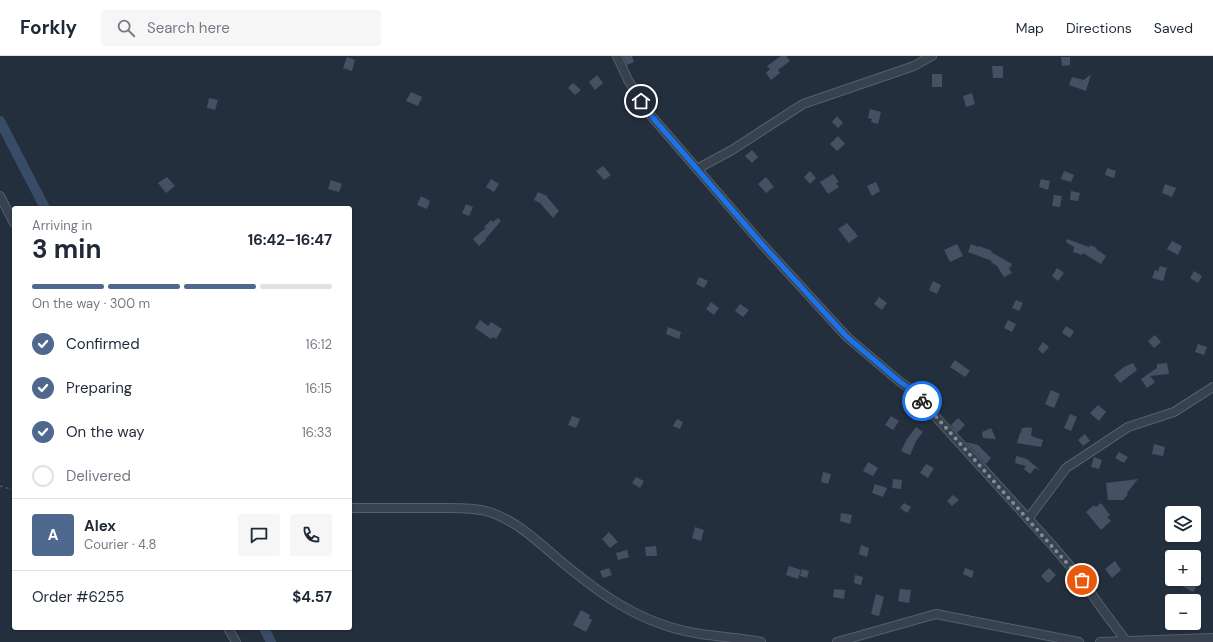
<!DOCTYPE html>
<meta charset="utf-8">
<style>
:root{--surface:#fff;--page:#f6f6f7;--text:#1f2937;--muted:#747a83;--line:#e0e1e3;--accent:#4f688e}
body{margin:0;font-family:"DM Sans",sans-serif;background:var(--page);color:var(--text);height:100vh;display:flex;flex-direction:column;font-size:15px;white-space:nowrap}
*{box-sizing:border-box;margin:0}
p{font-size:13px;color:var(--muted)}
.icon{flex:none;width:22px;height:22px;fill:none;stroke:currentColor;stroke-width:2;stroke-linecap:round;stroke-linejoin:round}
.map{position:relative;flex:1;overflow:hidden}
.panel{position:absolute;left:12px;top:150px;width:340px;height:424px;display:flex;flex-direction:column;background:var(--surface);border-radius:4px;box-shadow:0 1px 3px #0004}
.panel>*{flex:none}
.controls{position:absolute;left:1165px;top:450px;display:grid;gap:8px}
.controls a{display:grid;place-items:center;width:36px;height:36px;border-radius:4px;background:var(--surface);box-shadow:0 1px 3px #0004;font-size:20px}
.pin{position:absolute;display:grid;place-items:center;width:34px;height:34px;color:#fff;margin:-17px;border:2px solid #fff;border-radius:50%;box-shadow:0 1px 4px #0007}
.courier{position:absolute;display:grid;place-items:center;width:40px;height:40px;margin:-20px;border:3px solid #1a73e8;border-radius:50%;background:#fff;color:#222;box-shadow:0 1px 5px #0007}
.summary em{font-style:normal;font-weight:700}
.summary div{display:flex;flex-direction:column-reverse}
.summary{display:flex;align-items:center;justify-content:space-between;height:68px;padding:0 20px}
h1{font-size:26px;font-weight:700;line-height:30px}
.bar{display:grid;grid-template-columns:repeat(4,1fr);gap:6px 4px;align-content:center;height:48px;padding:0 20px}
.bar i{height:5px;border-radius:3px;background:var(--line)}
.bar .active{background:var(--accent)}
.bar p{grid-column:span 4}
.line{display:flex;align-items:center;gap:10px;padding:0 20px;border-top:1px solid var(--line)}
.line div{flex:1}
.round{display:grid;place-items:center;flex:none;width:42px;height:42px;border-radius:4px;background:var(--page)}
ol{padding:0 20px;list-style:none}
li{display:flex;align-items:center;gap:12px;height:44px}
li p{margin-inline-start:auto}
li .icon{padding:4px;border-radius:50%;background:var(--accent);color:#fff;stroke-width:4}
li:last-child{color:var(--muted)}
li i{width:22px;height:22px;border:2px solid var(--line);border-radius:50%}
header{display:flex;align-items:center;gap:24px;box-sizing:border-box;height:56px;padding:0 20px;background:var(--surface);border-bottom:1px solid var(--line)}
header strong{font-size:19px}
nav{display:flex;gap:22px;margin-inline-start:auto;font-size:14px}
.search{width:280px;height:36px;background:var(--page);display:flex;align-items:center;gap:10px;box-sizing:border-box;padding:0 14px;border-radius:4px;color:var(--muted);font-size:15px}
.map>svg:first-child{display:block}
.lines{fill:none;stroke-linecap:round;stroke-linejoin:round}
.canal{stroke:#394c67;stroke-width:10}
.building{fill:#455162}
.minor-casing{stroke:#565f6c;stroke-width:10}
.path{stroke:#44595c;stroke-width:1.5;stroke-dasharray:3 3;stroke-linecap:butt}
.minor{stroke:#38414e;stroke-width:8}
.done{stroke:#828b98;stroke-width:4;stroke-dasharray:0 7.2}
.route{stroke:#1a73e8;stroke-width:5}
</style>
<header>
<strong>Forkly</strong>
<div class="search"><svg class="icon" aria-label="search" viewBox="0 0 24 24"><circle cx="10" cy="10" r="6"/><path d="M15 15l6 6"/></svg>Search here</div>
<nav><a>Map</a><a>Directions</a><a>Saved</a></nav>
</header>
<div class="map">
<svg width="1213" height="586" viewBox="0 0 1213 586">
<rect width="100%" height="100%" fill="#242f3e"/>
<g class="lines">
<g class="canal">
<path d="M0,65l45,87"/>
<path d="M264,572l7,14"/>
</g>
</g>
<g class="building">
<path d="M623,0h9l2,6 -7,3z"/>
<path d="M781,0h5l4,5 -12,9 2,3 -9,7 -5,-7 4,-4 -3,-3z"/>
<path d="M347,1l8,3 -3,11 -9,-3z"/>
<path d="M1061,1h9v8l-8,1z"/>
<path d="M992,10h11v12h-10z"/>
<rect x="932" y="18" width="10" height="13"/>
<path d="M1091,18l-5,17 -17,-6 3,-8 12,3z"/>
<path d="M597,19l6,8 -8,7 -6,-8z"/>
<path d="M573,27l8,7 -6,5 -7,-7z"/>
<path d="M411,36l11,5 -4,9 -12,-5z"/>
<path d="M972,37l3,11 -9,3 -3,-11z"/>
<path d="M209,42l9,2 -3,10 -8,-2z"/>
<path d="M870,53l11,3 -3,12 -7,-2 1,-3 -4,-1z"/>
<path d="M837,60l6,7 -5,5 -6,-6z"/>
<path d="M838,80l7,8 -8,7 -7,-7z"/>
<path d="M752,94l6,7 -6,6 -7,-7z"/>
<path d="M603,110l8,9 -7,5 -8,-9z"/>
<path d="M1107,112l9,3 -2,7 -9,-3z"/>
<path d="M810,115l6,7 -6,6 -6,-7z"/>
<path d="M1064,115l10,4 -3,7 -10,-3z"/>
<path d="M833,118l6,8 -3,1 3,4 -11,7 -8,-12z"/>
<path d="M167,121l8,9 -9,7 -8,-10z"/>
<path d="M766,121l8,10 -8,6 -8,-9z"/>
<path d="M491,123l8,5 -5,8 -8,-5z"/>
<path d="M1041,123l9,2 -2,9 -9,-3z"/>
<path d="M331,124l11,4 -3,8 -11,-3z"/>
<path d="M876,126l4,9 -8,5 -5,-10z"/>
<path d="M1165,128l11,4 -4,9 -10,-4z"/>
<path d="M1071,135l9,2 -2,8 -8,-1z"/>
<path d="M538,136l9,4v1l12,14 -6,7 -13,-15 -6,-3z"/>
<path d="M1054,139l8,1 -2,11 -8,-1z"/>
<path d="M421,140l9,5 -3,8 -10,-4z"/>
<path d="M466,148l7,3 -4,9 -7,-3z"/>
<path d="M498,162l3,3 -14,16 -2,2 1,1 -7,6 -6,-7 2,-2 11,-9 -2,-1 7,-7 2,2z"/>
<path d="M847,167l11,13 -9,7 -11,-14z"/>
<path d="M1067,183l22,8 1,-2 7,3 -1,1 10,7 -5,8 -18,-11 -1,2 -9,-3 1,-5 -8,-5z"/>
<path d="M1172,185l10,5 -4,9 -11,-6z"/>
<path d="M957,188l6,12 -13,6 -6,-12z"/>
<path d="M971,188l7,3 1,-1 13,5 -1,1 21,12 -2,4 -2,-1 4,6 -8,4 -7,-11 -6,-4 1,-1 -24,-9z"/>
<path d="M1160,210l7,2 -4,13 -11,-3 3,-8 3,1z"/>
<path d="M1057,212l7,5 -6,8 -6,-5z"/>
<path d="M1194,215l8,5 -4,7 -8,-5z"/>
<path d="M699,221l9,4 -4,7 -8,-4z"/>
<path d="M933,225l8,4 -4,9 -8,-4z"/>
<path d="M879,241l8,6 -5,7 -8,-6z"/>
<path d="M1016,244l7,3 -4,8 -7,-3z"/>
<path d="M711,246l8,6 -5,7 -8,-6z"/>
<path d="M740,248l9,6 -6,7 -8,-6z"/>
<path d="M480,264l8,6 3,-4 11,7 -6,10 -3,-2 -2,2 -16,-11z"/>
<path d="M1008,264l8,4 -4,8 -8,-4z"/>
<path d="M1066,270l8,5 -4,7 -8,-5z"/>
<path d="M668,271l13,5 -2,7 -13,-5z"/>
<path d="M1155,279l6,7 -7,6 -6,-7z"/>
<path d="M1043,286l6,5 -6,7 -5,-5z"/>
<path d="M1198,288l9,3 -3,8 -9,-3z"/>
<path d="M955,304l15,11 -5,6 -15,-10z"/>
<path d="M1133,307l4,7 -17,13 -6,-8 10,-8z"/>
<path d="M1167,307l2,11 -19,2 5,6 -8,6 -6,-9 16,-11v-4z"/>
<path d="M1051,334l9,4 -6,14 -9,-4z"/>
<path d="M1098,349l8,7 -7,9 -9,-8z"/>
<path d="M1070,358l7,3 -6,14 -7,-3z"/>
<path d="M572,360l8,3 -4,9 -8,-3z"/>
<path d="M891,360l8,5 -6,9 -8,-5z"/>
<path d="M958,362l7,7 -8,8 -6,-8z"/>
<path d="M677,363l6,3 -3,7 -7,-3z"/>
<path d="M916,371l7,5 -7,9 -6,14 -9,-4 6,-12z"/>
<path d="M1025,371l7,1 -1,8 12,4 -2,7 -24,-4 3,-10h1l1,-5h3z"/>
<path d="M991,372l5,11 -13,-1 -1,-6z"/>
<path d="M1085,378l5,7 -7,5 -5,-6z"/>
<path d="M966,386l12,3 13,13 -5,6z"/>
<path d="M1154,388l11,3 -2,9 -11,-2z"/>
<path d="M1119,396l9,5 -4,6 -9,-5z"/>
<path d="M1016,400l11,3 13,11 -5,-2 -5,6 -6,-5 2,-3 -11,-3z"/>
<path d="M1094,401l8,3 -3,9 -8,-2z"/>
<path d="M868,406l10,6 -5,8 -10,-5z"/>
<path d="M926,408l8,4 -6,10 -8,-5z"/>
<path d="M823,416l8,2 -3,10 -7,-2z"/>
<path d="M636,421l8,4 -4,7 -8,-5z"/>
<path d="M893,423l9,1 -1,9 -9,-1z"/>
<path d="M1138,423l-11,14 1,1 -5,6h-15l-2,-17z"/>
<path d="M875,428l12,4 -4,9 -11,-4z"/>
<path d="M953,439l6,5 -7,6 -5,-5z"/>
<path d="M904,447l7,4 -4,6 -7,-5z"/>
<path d="M1101,447l9,12 -3,2 4,4 -10,9 -15,-18 8,-7 2,2z"/>
<path d="M841,457l11,2 -2,9 -10,-3z"/>
<path d="M695,471l9,3 -3,11 -9,-3z"/>
<path d="M609,476l9,10 -8,6 -8,-9z"/>
<path d="M861,489l8,3 -2,9 -8,-3z"/>
<path d="M656,490l1,10h-11l-1,-9z"/>
<path d="M627,494l2,7 -11,3 -2,-7z"/>
<path d="M1115,505l6,9 -9,8 -7,-9z"/>
<path d="M789,510l12,4 -3,9 -12,-4z"/>
<path d="M609,512l3,7 -9,3 -3,-7z"/>
<path d="M965,512l9,3 -2,7 -9,-4z"/>
<path d="M1049,512l7,7 -8,8 -7,-7z"/>
<path d="M802,513l7,2 -2,7 -7,-2z"/>
<path d="M855,519l8,2 -2,8 -7,-2z"/>
<path d="M1186,523h6l7,4 -6,9 -11,-6z"/>
<path d="M834,533l11,1 -1,9 -11,-2z"/>
<path d="M900,533l11,1 -2,13 -11,-2z"/>
<path d="M876,538l8,3 -5,19 -8,-2z"/>
<path d="M581,554l9,5 -1,3 3,2 -6,12 -13,-7z"/>
</g>
<g class="lines">
<g class="minor-casing">
<g id="minor">
<path d="M617,0l11,24 19,31 114,132 86,94 52,44 17,12 18,22 118,130 30,35 18,26 26,35"/>
<path d="M697,113l35,-19 71,-46 111,-38 18,-10"/>
<path d="M0,140l14,27"/>
<path d="M350,452c29,0 58,0 88,0 16,0 32,-1 48,3 28,8 49,28 70,46 20,17 41,34 63,47 25,15 54,26 82,30 20,3 40,4 60,8"/>
<path d="M1028,463l38,-51 62,-41 46,-15 39,-25"/>
<path d="M228,572l8,14"/>
<path d="M837,586l99,-28 143,28"/>
<path d="M1100,586l113,-4"/>
</g>
</g>
<path class="path" d="M0,430l14,4"/>
<use href="#minor" class="minor"/>
</g>
<g class="lines">
<path class="done" d="M922,345l160,179"/>
<path class="route" d="M641,45l6,10 114,132 86,94 52,44 17,12 6,8"/>
</g>
</svg>
<div class="controls">
<a><svg class="icon" aria-label="layers" viewBox="0 0 24 24"><path d="M12 4l9 5-9 5-9-5zM3 14l9 5 9-5"/></svg></a>
<a>+</a>
<a>−</a>
</div>
<div class="pin" style="left:1082px;top:524px;background:#ea580c"><svg class="icon" aria-label="bag" viewBox="0 0 24 24"><path d="M5 8h14l-1 12H6zM9 8a3 3 0 0 1 6 0"/></svg></div>
<div class="pin" style="left:641px;top:45px;background:#1f2937"><svg class="icon" aria-label="home" viewBox="0 0 24 24"><path d="M3 11l9-7 9 7M6 9v11h12V9"/></svg></div>
<div class="courier" style="left:922px;top:345px"><svg class="icon" aria-label="bike" viewBox="0 0 24 24"><circle cx="6" cy="16" r="4"/><circle cx="18" cy="16" r="4"/><path d="M6 16l4-8h5l3 8M10 8l3 8H6M13 5h3"/></svg></div>
<section class="panel">
<div class="summary"><div><h1>3 min</h1><p>Arriving in</p></div><em>16:42–16:47</em></div>
<div class="bar"><i class="active"></i><i class="active"></i><i class="active"></i><i></i><p>On the way · 300 m</p></div>
<ol>
<li><svg class="icon" aria-label="check" viewBox="0 0 24 24"><path d="M5 12l5 5 9-10"/></svg>Confirmed<p>16:12</p></li>
<li><svg class="icon" aria-label="check" viewBox="0 0 24 24"><path d="M5 12l5 5 9-10"/></svg>Preparing<p>16:15</p></li>
<li><svg class="icon" aria-label="check" viewBox="0 0 24 24"><path d="M5 12l5 5 9-10"/></svg>On the way<p>16:33</p></li>
<li><i></i>Delivered</li>
</ol>
<div class="line" style="height:72px"><b class="round" style="background:var(--accent);color:#fff">A</b><div><b>Alex</b><p>Courier · 4.8</p></div><a class="round"><svg class="icon" aria-label="chat" viewBox="0 0 24 24"><path d="M4 5h16v11H9l-5 4z"/></svg></a><a class="round"><svg class="icon" aria-label="phone" viewBox="0 0 24 24"><path d="M5 4h4l2 5-3 2q2 4 5 5l2-3 5 2v4C11 20 4 13 5 4z"/></svg></a></div>
<div class="line" style="height:52px"><div>Order #6255</div><b>$4.57</b></div>
</section>
</div>
